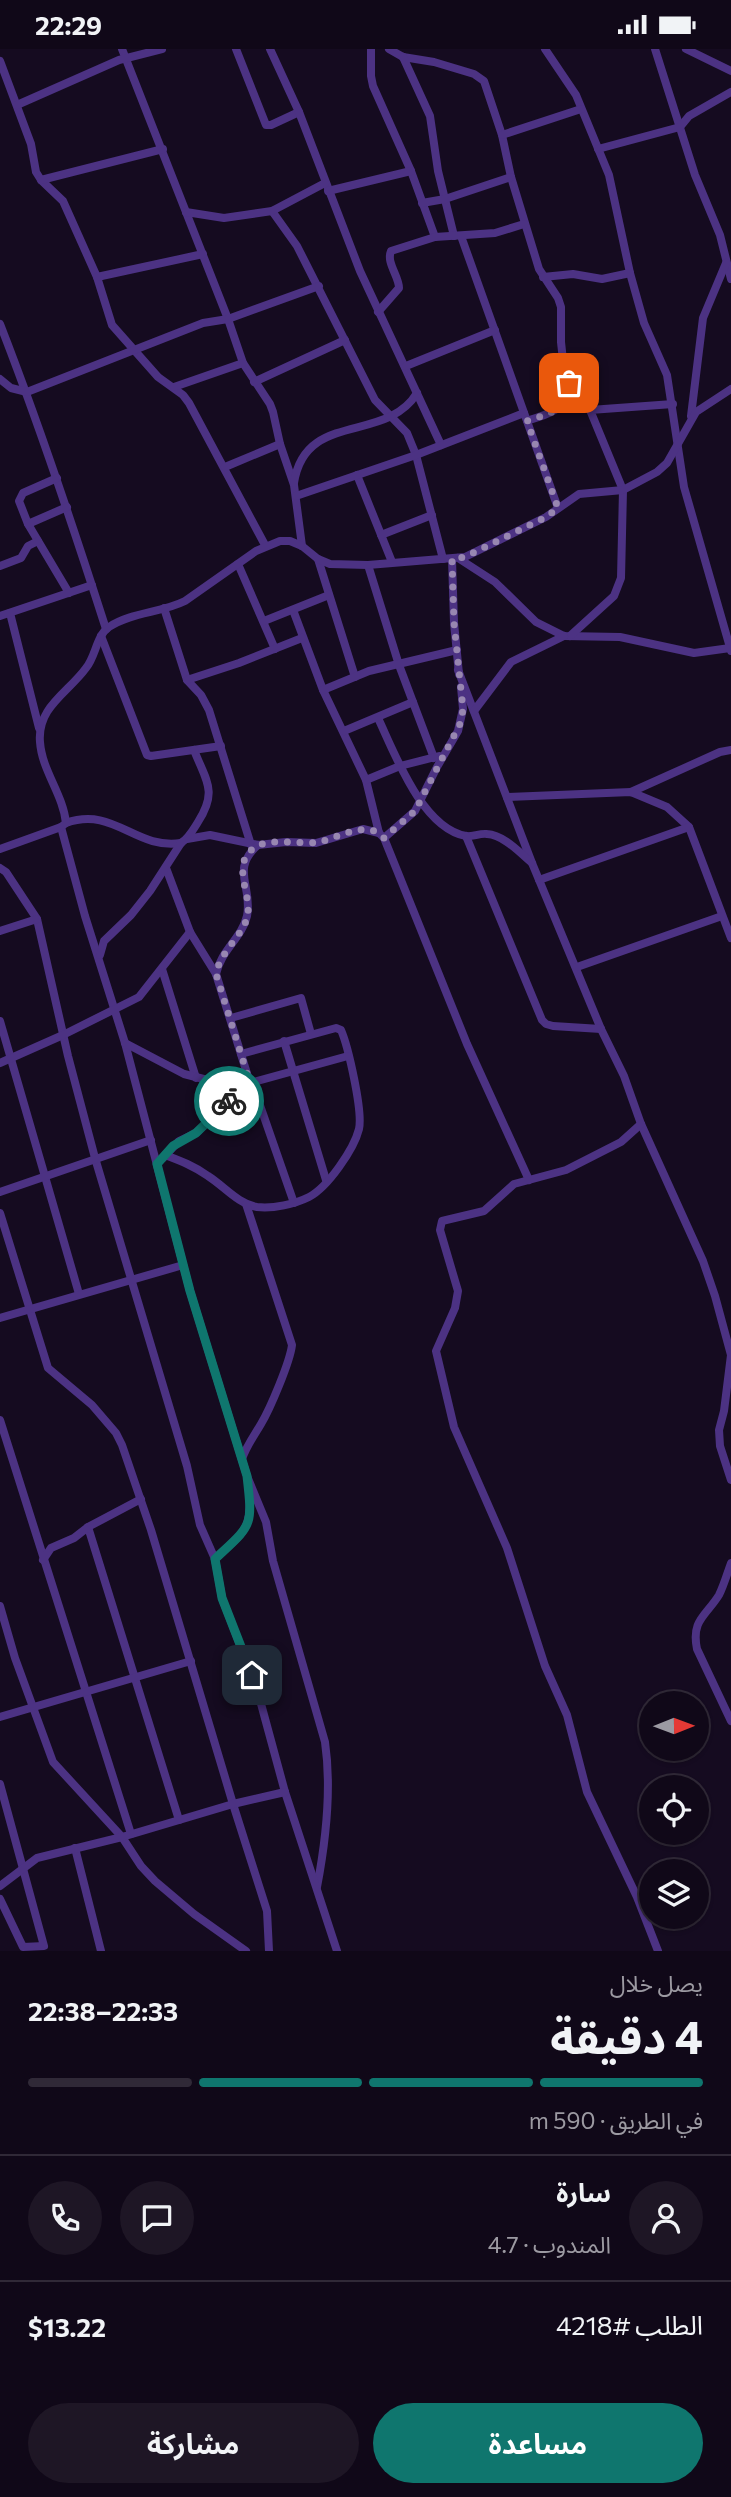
<!DOCTYPE html>
<html lang="ar">
<meta charset="utf-8">
<style>
:root{--surface:#100818;--page:#1e1625;--text:#f1f3f6;--muted:#9c9aa2;--line:#302937;--accent:#0f766e}
body{margin:0;font-family:Commissioner,"Noto Sans Arabic",sans-serif;background:var(--page);color:var(--text);direction:rtl;height:100vh;display:flex;flex-direction:column;font-size:26px;white-space:nowrap}
*{box-sizing:border-box;margin:0}
p{font-size:23px;color:var(--muted)}
.icon{flex:none;width:38px;height:38px;fill:none;stroke:currentColor;stroke-width:2;stroke-linecap:round;stroke-linejoin:round}
.map{position:relative;height:1902px;overflow:hidden;direction:ltr}
.panel{display:flex;flex-direction:column;background:var(--surface);flex:1}
.panel>*{flex:none}
.needle{width:46px;rotate:89deg}
.buttons{position:absolute;left:639px;top:1642px;display:grid;gap:14px}
.buttons a{display:grid;place-items:center;width:70px;height:70px;border-radius:50%;background:var(--surface);box-shadow:0 2px 5px #0004,0 0 0 2px var(--line);font-size:35px}
.pin{position:absolute;display:grid;place-items:center;width:60px;height:60px;color:#fff;margin:-30px;border-radius:14px;box-shadow:0 4px 10px #0006}
.courier{position:absolute;display:grid;place-items:center;width:70px;height:70px;margin:-35px;border:5px solid #0f766e;border-radius:50%;background:#fff;color:#222;box-shadow:0 2px 9px #0007}
.head em{font-style:normal;font-weight:700}
.head div{display:flex;flex-direction:column-reverse}
.head{display:flex;align-items:center;justify-content:space-between;height:119px;padding:0 28px}
h1{font-size:46px;font-weight:700;line-height:52px}
.bar{display:grid;grid-template-columns:repeat(4,1fr);gap:10px 7px;align-content:center;height:84px;padding:0 28px}
.bar i{height:9px;border-radius:5px;background:var(--line)}
.bar .active{background:var(--accent)}
.bar p{grid-column:span 4}
.line{display:flex;align-items:center;gap:18px;padding:0 28px;border-top:2px solid var(--line)}
.line div{flex:1}
.round{display:grid;place-items:center;flex:none;width:74px;height:74px;border-radius:37px;background:var(--page)}
.cta{display:flex;gap:14px;margin-top:auto;padding:14px 28px}
.cta a{flex:1;height:80px;border-radius:42px;background:var(--accent);color:#fff;font-size:28px;font-weight:700;line-height:80px;text-align:center}
.cta a+a{background:var(--page);color:var(--text)}
.status{display:flex;justify-content:space-between;align-items:center;height:49px;padding:0 35px;background:var(--surface);direction:ltr}
.status svg{height:19px;fill:currentColor}
.map>svg:first-child{display:block}
.lines{fill:none;stroke-linecap:round;stroke-linejoin:round}
.street{stroke:#4c3283;stroke-width:8}
.done{stroke:#9887b1;stroke-width:7;stroke-dasharray:0 12.6}
.route{stroke:#0f766e;stroke-width:9}
</style>
<div class="status"><b>22:29</b><svg viewBox="0 0 49 12"><path d="M0 12V9h3v3zM5 12V6h3v6zM10 12V3h3v9zM15 12V0h3v12zM26 1h20v11H26zM47 4h2v5h-2z"/></svg></div>
<div class="map">
<svg width="731" height="1902" viewBox="0 0 731 1902">
<rect width="100%" height="100%" fill="#150b20"/>
<g class="lines">
<g class="street">
<path d="M122,0l106,270 15,44 27,41 3,8 7,32 14,41 8,61"/>
<path d="M236,0l30,76h5l28,-13"/>
<path d="M270,0l29,63 61,159 81,174"/>
<path d="M371,0v27l2,10 38,85 24,66"/>
<path d="M389,0l14,8 31,5 40,12 10,7 18,54 9,42 28,92 19,29 3,9v35l3,28 5,13 21,27"/>
<path d="M545,0l31,46 33,80 21,98 14,50 23,52 17,112 47,164"/>
<path d="M655,0l40,126 25,60 11,44"/>
<path d="M686,0l45,22"/>
<path d="M403,8l27,59 8,55 16,65"/>
<path d="M0,12l31,83 5,28 5,8 22,21 34,76 15,48 46,52 25,18 6,8 76,142"/>
<path d="M17,56l102,-45 43,-11"/>
<path d="M502,86l79,-26"/>
<path d="M598,100l82,-22 9,-11 42,-24"/>
<path d="M41,131l122,-31"/>
<path d="M328,142l83,-20"/>
<path d="M422,154l23,-4 66,-22"/>
<path d="M272,162l25,35 78,154 32,33 9,22 27,104"/>
<path d="M186,163l38,6 48,-7 53,-28"/>
<path d="M461,187l97,272"/>
<path d="M97,228l106,-23"/>
<path d="M543,228l30,-3 29,5 28,-6"/>
<path d="M378,263l21,-24c0,-12 -13,-25 -8,-37l44,-14 60,-4 29,-9"/>
<path d="M0,275c39,100 73,202 106,305"/>
<path d="M406,317l89,-36"/>
<path d="M0,330l11,9 16,4 176,-69 25,-4 91,-33"/>
<path d="M254,333l91,-42"/>
<path d="M174,338l69,-24"/>
<path d="M691,367l12,-98 23,-55"/>
<path d="M527,372c25,-9 38,-9 42,-38"/>
<path d="M225,418l55,-23"/>
<path d="M357,426l35,87"/>
<path d="M57,429l-34,15 -4,8 9,23 41,69"/>
<path d="M294,434c11,-73 92,-39 123,-90"/>
<path d="M296,447l120,-41 108,-42"/>
<path d="M28,475l39,-17"/>
<path d="M381,486l51,-20"/>
<path d="M458,509l37,24 41,40 28,14 56,1 74,16 36,-5"/>
<path d="M318,510l37,118"/>
<path d="M452,510l2,64 5,51"/>
<path d="M238,515l37,85"/>
<path d="M368,516l31,100 35,93"/>
<path d="M0,517l21,-8 7,-12 10,-5"/>
<path d="M164,559l23,72 14,15 8,15 42,135"/>
<path d="M293,561l30,80 43,90 13,53 5,5 83,206 62,136"/>
<path d="M10,564l29,115"/>
<path d="M0,567l92,-31"/>
<path d="M264,572l65,-26"/>
<path d="M101,587l46,119 4,1 70,-10"/>
<path d="M570,587l44,-40 7,-18 2,-88 -33,-80 83,-6"/>
<path d="M458,621l74,193 69,166 23,47 17,48 62,137 12,35 16,59 -7,56 -5,19 1,16 11,34"/>
<path d="M187,631l52,-17 63,-25"/>
<path d="M323,641l46,-19 88,-21"/>
<path d="M474,662l37,-49 53,-26"/>
<path d="M378,669c17,36 44,110 88,118 6,1 14,-3 21,-2 17,1 33,19 45,29"/>
<path d="M344,682l69,-29"/>
<path d="M366,731l34,-14 39,-10"/>
<path d="M631,743l89,-40 11,-2"/>
<path d="M507,748l124,-5 36,15 22,20 42,111"/>
<path d="M66,774c48,-17 69,27 115,20"/>
<path d="M61,778l24,89 40,127 65,248 57,185 19,46 7,39 52,181c7,48 1,98 -8,145"/>
<path d="M466,787l76,184 4,4 7,2 48,3"/>
<path d="M384,789l31,-27 22,-44 21,-36 5,-22 -2,-22"/>
<path d="M187,790l23,-4 48,10 28,-3 30,1 47,-14 16,4"/>
<path d="M0,800l61,-22 5,-4c-3,-29 -24,-52 -26,-81 -3,-35 28,-49 46,-74 10,-12 10,-32 23,-41 23,-15 52,-14 76,-26l71,-50 24,-10h10l12,5 16,13 12,5 38,1 97,-8 81,-40 33,-23 44,-4 34,-18 10,-9 29,-51 35,-23"/>
<path d="M0,819l6,4 31,47 31,137 27,102 92,308 13,59 15,34 7,39 35,91 28,103 52,159"/>
<path d="M166,819l24,64 26,42 34,109 4,5 40,115"/>
<path d="M539,831l150,-53"/>
<path d="M0,882l37,-12"/>
<path d="M100,906l4,-14 27,-26 19,-24 31,-48c8,-5 12,-13 17,-21 20,-31 8,-41 -4,-72"/>
<path d="M577,918l145,-51"/>
<path d="M162,920l34,109"/>
<path d="M216,925c5,-24 26,-36 31,-58 6,-29 -17,-47 11,-71"/>
<path d="M231,969l70,-20 10,36"/>
<path d="M0,972l79,273"/>
<path d="M284,992l42,139"/>
<path d="M125,994l59,31 59,15"/>
<path d="M0,1014l63,-28 76,-38 51,-65"/>
<path d="M641,1075l-20,18 -55,28 -52,14 -30,27 -42,10 -2,9 18,61 -3,17 -19,43 18,76 53,121 38,118 22,49 20,77 50,105 21,54"/>
<path d="M165,1106c16,6 29,11 43,21 16,10 30,28 49,31 16,2 38,-3 52,-10 19,-10 45,-48 50,-68 4,-18 -11,-83 -18,-99l-5,-2 -95,26"/>
<path d="M163,1109l16,-17 17,-8 54,-50 98,-27"/>
<path d="M0,1143l151,-52"/>
<path d="M0,1164l48,155 44,37 24,28 6,12 29,85 82,274 34,107 2,40"/>
<path d="M0,1269l183,-53"/>
<path d="M0,1371l131,414"/>
<path d="M242,1410c5,-14 12,-23 19,-35 9,-15 29,-62 31,-79l-46,-141"/>
<path d="M88,1478l91,293"/>
<path d="M215,1510c27,-26 38,-28 34,-69"/>
<path d="M43,1511l8,-12 23,-10 14,-11 53,-28"/>
<path d="M731,1514c-4,11 -7,22 -12,32 -13,21 -28,25 -22,54l34,72"/>
<path d="M0,1557l15,52 38,104 69,75 19,29 14,15 39,33 52,37"/>
<path d="M0,1668l191,-56"/>
<path d="M0,1735l44,162 -21,1 -23,-48"/>
<path d="M75,1799l26,103"/>
<path d="M0,1837l37,-28 85,-21 111,-33 52,-12"/>
</g>
</g>
<g class="lines">
<path class="done" d="M229,1052l21,-18 -34,-109c5,-25 29,-39 32,-61 2,-18 -12,-42 -1,-58 15,-22 50,-9 71,-13 20,-3 48,-24 66,-4l31,-27 46,-89 2,-13 -9,-86 -2,-64 13,-2 81,-40 12,-9 -31,-87c25,-9 38,-9 42,-38"/>
<path class="route" d="M229,1052l-33,32 -23,13 -16,18 33,127 57,185c6,52 5,48 -32,83l7,39 30,77"/>
</g>
</svg>
<div class="buttons">
<a><svg class="needle" viewBox="-14 -14 28 28"><path d="M0-13l5 13h-10z" fill="#e53935"/><path d="M0 13l5-13h-10z" fill="#9c9aa2"/></svg></a>
<a><svg class="icon" aria-label="locate" viewBox="0 0 24 24"><circle cx="12" cy="12" r="6"/><path d="M12 2v4M12 18v4M2 12h4M18 12h4"/></svg></a>
<a><svg class="icon" aria-label="layers" viewBox="0 0 24 24"><path d="M12 4l9 5-9 5-9-5zM3 14l9 5 9-5"/></svg></a>
</div>
<div class="pin" style="left:569px;top:334px;background:#ea580c"><svg class="icon" aria-label="bag" viewBox="0 0 24 24"><path d="M5 8h14l-1 12H6zM9 8a3 3 0 0 1 6 0"/></svg></div>
<div class="pin" style="left:252px;top:1626px;background:#1f2937"><svg class="icon" aria-label="home" viewBox="0 0 24 24"><path d="M3 11l9-7 9 7M6 9v11h12V9"/></svg></div>
<div class="courier" style="left:229px;top:1052px"><svg class="icon" aria-label="bike" viewBox="0 0 24 24"><circle cx="6" cy="16" r="4"/><circle cx="18" cy="16" r="4"/><path d="M6 16l4-8h5l3 8M10 8l3 8H6M13 5h3"/></svg></div>
</div>
<section class="panel">
<div class="head"><div><h1>4 دقيقة</h1><p>يصل خلال</p></div><em>22:33–22:38</em></div>
<div class="bar"><i class="active"></i><i class="active"></i><i class="active"></i><i></i><p>في الطريق · 590 m</p></div>
<div class="line" style="height:126px"><a class="round"><svg class="icon" aria-label="person" viewBox="0 0 24 24"><circle cx="12" cy="8" r="4"/><path d="M4 21q1-7 8-7t8 7"/></svg></a><div><b>سارة</b><p>المندوب · 4.7</p></div><a class="round"><svg class="icon" aria-label="chat" viewBox="0 0 24 24"><path d="M4 5h16v11H9l-5 4z"/></svg></a><a class="round"><svg class="icon" aria-label="phone" viewBox="0 0 24 24"><path d="M5 4h4l2 5-3 2q2 4 5 5l2-3 5 2v4C11 20 4 13 5 4z"/></svg></a></div>
<div class="line" style="height:91px"><div>الطلب #4218</div><b>$13.22</b></div>
<div class="cta"><a>مساعدة</a><a>مشاركة</a></div>
</section>
